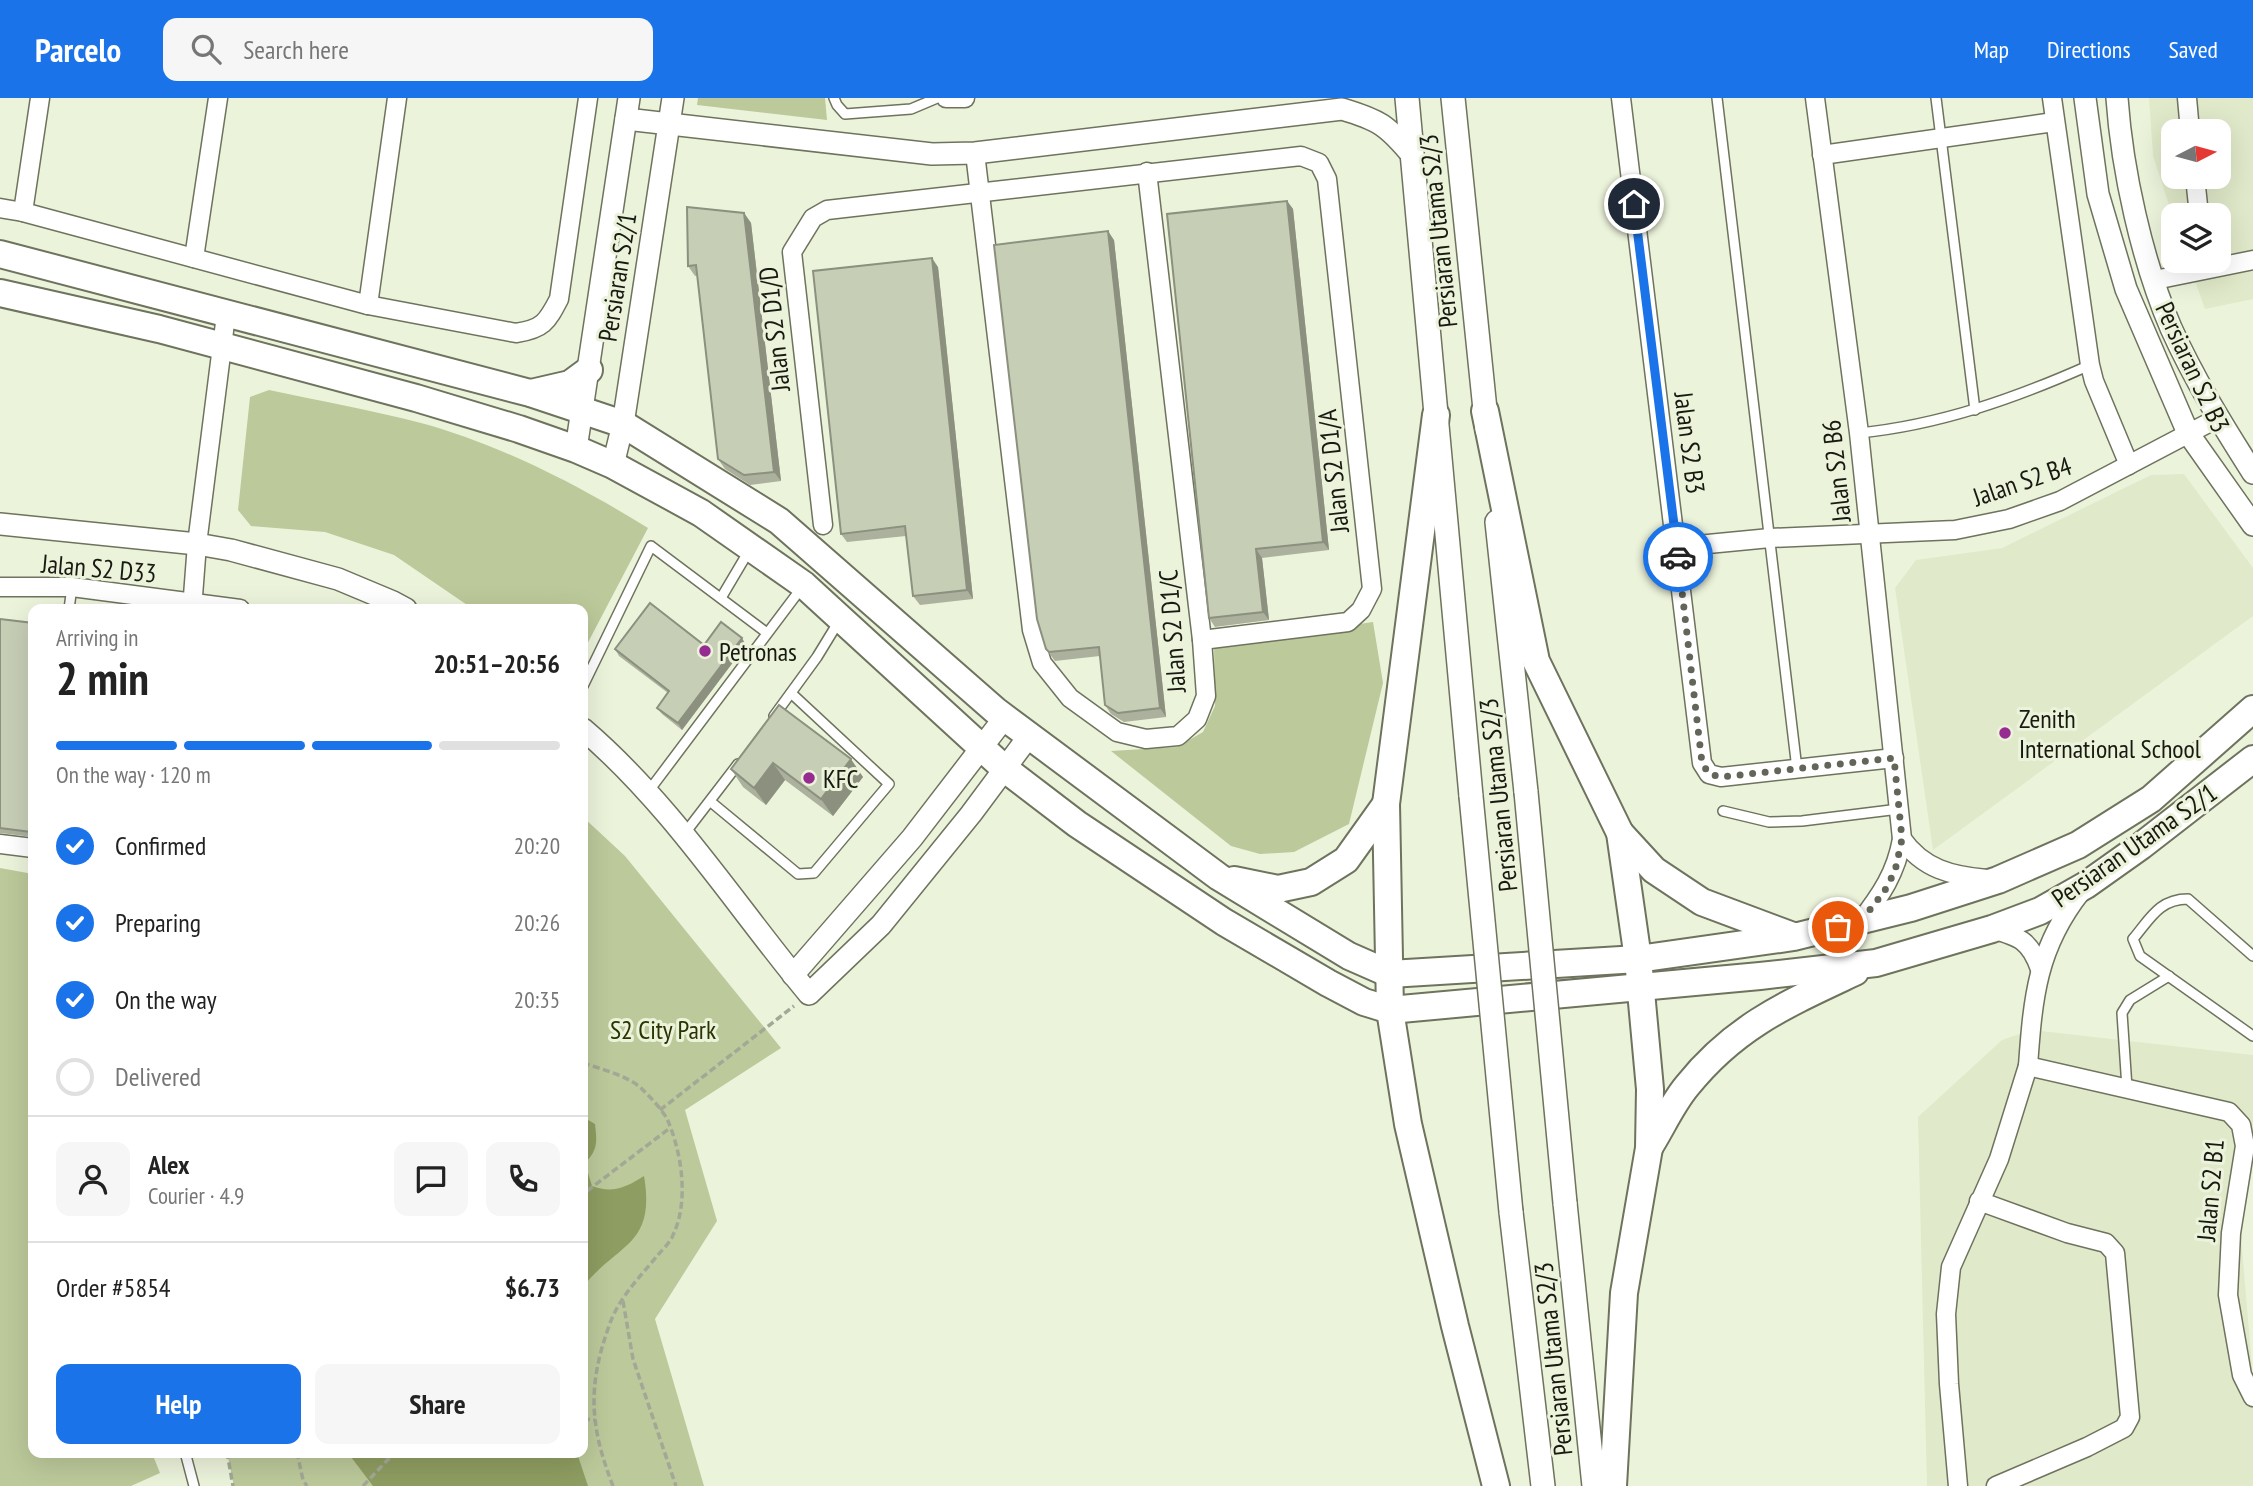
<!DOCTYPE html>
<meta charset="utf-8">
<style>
:root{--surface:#fff;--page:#f6f6f6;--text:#222;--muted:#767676;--line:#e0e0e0;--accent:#1a73e8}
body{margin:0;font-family:"PT Sans Narrow",sans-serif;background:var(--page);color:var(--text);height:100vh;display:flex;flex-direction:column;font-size:26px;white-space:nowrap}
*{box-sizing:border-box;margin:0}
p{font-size:23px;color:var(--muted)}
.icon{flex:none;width:38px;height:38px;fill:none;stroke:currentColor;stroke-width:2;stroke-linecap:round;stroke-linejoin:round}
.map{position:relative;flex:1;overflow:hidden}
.sheet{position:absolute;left:28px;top:506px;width:560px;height:854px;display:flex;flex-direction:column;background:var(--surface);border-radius:14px;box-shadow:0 7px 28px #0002}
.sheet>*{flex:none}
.needle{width:46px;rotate:84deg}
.controls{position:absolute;left:2161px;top:21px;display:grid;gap:14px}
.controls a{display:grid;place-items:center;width:70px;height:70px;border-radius:14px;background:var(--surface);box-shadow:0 7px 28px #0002;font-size:35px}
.pin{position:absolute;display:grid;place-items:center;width:60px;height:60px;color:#fff;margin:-30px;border:4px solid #fff;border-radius:50%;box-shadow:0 2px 7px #0007}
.courier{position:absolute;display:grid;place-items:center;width:70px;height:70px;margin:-35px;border:5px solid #1a73e8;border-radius:50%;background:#fff;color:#222;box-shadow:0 2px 9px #0007}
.headline em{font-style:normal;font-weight:700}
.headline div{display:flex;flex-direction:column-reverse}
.headline{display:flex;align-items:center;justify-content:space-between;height:119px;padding:0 28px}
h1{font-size:46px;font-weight:700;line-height:52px}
.bar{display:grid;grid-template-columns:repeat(4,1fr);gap:10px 7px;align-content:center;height:84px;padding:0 28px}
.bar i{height:9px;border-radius:5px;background:var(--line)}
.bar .current{background:var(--accent)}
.bar p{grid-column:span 4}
.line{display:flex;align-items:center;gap:18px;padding:0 28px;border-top:2px solid var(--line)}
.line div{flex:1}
.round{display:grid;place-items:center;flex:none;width:74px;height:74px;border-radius:14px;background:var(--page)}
ol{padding:0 28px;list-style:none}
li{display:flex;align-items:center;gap:21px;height:77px}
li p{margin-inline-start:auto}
li .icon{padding:7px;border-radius:50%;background:var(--accent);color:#fff;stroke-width:4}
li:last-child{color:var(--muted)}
li i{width:38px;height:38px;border:4px solid var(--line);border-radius:50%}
.action{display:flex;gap:14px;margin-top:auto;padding:14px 28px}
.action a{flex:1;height:80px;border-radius:14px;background:var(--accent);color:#fff;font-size:28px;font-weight:700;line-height:80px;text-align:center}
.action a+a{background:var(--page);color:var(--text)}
header{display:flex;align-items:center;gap:42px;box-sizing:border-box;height:98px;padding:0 35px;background:var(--accent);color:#fff}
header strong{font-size:33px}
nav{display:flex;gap:38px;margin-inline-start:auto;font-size:24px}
.search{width:490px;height:63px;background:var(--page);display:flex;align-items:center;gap:18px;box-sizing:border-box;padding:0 24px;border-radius:14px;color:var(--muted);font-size:26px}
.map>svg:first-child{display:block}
.built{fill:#e0e9c9;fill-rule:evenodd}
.green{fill:#bcc99a}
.water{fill:#8e9d61}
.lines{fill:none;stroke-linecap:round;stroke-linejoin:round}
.service-casing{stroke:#6d735d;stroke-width:12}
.minor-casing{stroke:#6d735d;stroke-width:21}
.tertiary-casing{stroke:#6d735d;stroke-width:24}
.secondary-casing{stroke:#6d735d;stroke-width:26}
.primary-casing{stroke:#6d735d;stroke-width:30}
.path{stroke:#a3a896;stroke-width:3.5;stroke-dasharray:7 3.5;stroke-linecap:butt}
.service{stroke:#fff;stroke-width:9}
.minor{stroke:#fff;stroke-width:18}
.tertiary{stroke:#fff;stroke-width:21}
.secondary{stroke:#fff;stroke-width:23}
.primary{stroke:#fff;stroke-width:26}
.secondary-bridge-casing{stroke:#6d735d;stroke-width:26;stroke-linecap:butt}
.secondary-bridge{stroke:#fff;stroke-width:23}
.wall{fill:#abb19d}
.shaded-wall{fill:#8b907f}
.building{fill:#c7ceb6;stroke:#8b907f;stroke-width:2}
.done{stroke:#626658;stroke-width:7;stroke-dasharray:0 12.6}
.route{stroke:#1a73e8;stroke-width:9}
.poi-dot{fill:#962c90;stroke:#ecf3db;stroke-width:2.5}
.labels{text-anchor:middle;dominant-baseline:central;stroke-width:6;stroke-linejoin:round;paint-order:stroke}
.street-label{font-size:26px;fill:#181a12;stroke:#ecf3db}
.poi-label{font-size:26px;fill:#181a12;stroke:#ecf3db;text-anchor:start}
.park-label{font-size:26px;fill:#2a3403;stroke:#ecf3db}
</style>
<header>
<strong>Parcelo</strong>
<div class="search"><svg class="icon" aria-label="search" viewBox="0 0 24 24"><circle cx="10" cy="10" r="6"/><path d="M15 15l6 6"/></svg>Search here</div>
<nav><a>Map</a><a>Directions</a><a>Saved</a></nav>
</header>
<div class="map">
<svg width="2253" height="1388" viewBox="0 0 2253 1388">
<rect width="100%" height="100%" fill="#ecf3db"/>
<g class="built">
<path d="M2149,0h104v201l-48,10 -17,-48h31v-46l-46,2 -20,-61zM2174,33h45v46h-45z"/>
<path d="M2184,376l69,94v48l-320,234 -38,-262 21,-28 86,-12 149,-73z"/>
<path d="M2031,932l222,25v89l-12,92 12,143v107h-326l-9,-369 84,-77z"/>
</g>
<g class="green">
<path d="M698,0h127l2,22 -130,-15z"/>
<path d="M269,292c51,11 102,20 152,33 78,21 159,63 227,105l-65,124v-43h-110l-79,-54 -69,-23 -74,-6 -13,-16 12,-113z"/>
<path d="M1373,524l10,61 -34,141 -55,28 -34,2 -29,-8 -120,-95 66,-4 26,-15 12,-26 -1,-61z"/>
<path d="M583,719l42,39 156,192 -96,62 32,111 -62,98 49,167h-470l-7,-33 356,-1z"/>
<path d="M0,770l33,6v578l119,1 8,20 -29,13h-131z"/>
</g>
<g class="water">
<path d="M583,1019l12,7c2,18 3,26 -10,39l7,23c20,8 35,1 52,-10 12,71 -27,67 -61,111z"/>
<path d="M348,1355h229l11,33h-215z"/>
</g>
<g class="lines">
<g class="service-casing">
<g id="service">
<path d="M834,0l3,7 8,9 66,-5 26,-11"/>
<path d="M1717,0l80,671"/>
<path d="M1936,0l39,312"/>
<path d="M1859,335c81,-8 157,-35 231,-68"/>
<path d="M721,500l29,-49"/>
<path d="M69,511l3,-22"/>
<path d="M583,588l68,-140 116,87"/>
<path d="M774,618l43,-59 22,-36"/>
<path d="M648,694l155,-206"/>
<path d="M711,704l87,72 16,-1 75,-89 -98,-91"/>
<path d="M1723,713l46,11 33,-1 97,-12"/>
<path d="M685,735l53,-69"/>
<path d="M2253,858l-65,-57c-29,0 -38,20 -55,40l7,17 113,80"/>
<path d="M2127,990l-5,-75 8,-13 39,-24"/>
<path d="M185,1354l9,34"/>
</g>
</g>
<g class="minor-casing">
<g id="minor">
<path d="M946,0h19"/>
<path d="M1621,0l81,665 7,11 12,3 173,-19"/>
<path d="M1815,0l44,335 43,406c-6,34 -21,56 -42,83"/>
<path d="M2052,0l38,267 4,16 35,84"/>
<path d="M2187,0l3,33"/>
<path d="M975,55l57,477 10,33 28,35 47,34 29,7 32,-3 19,-17 9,-23 -4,-56 -55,-468"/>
<path d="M1822,57l232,-33"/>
<path d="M2195,79l4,38"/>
<path d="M0,110l23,4 345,93 148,28c27,-4 31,-11 43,-34l29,-201"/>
<path d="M23,114l17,-114"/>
<path d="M194,160l24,-160"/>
<path d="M2155,182l98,-20"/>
<path d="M368,207l29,-207"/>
<path d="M823,427l-31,-273 21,-34 14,-8 474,-54 18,7 8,16 45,410 -11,21 -13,12 -146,18"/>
<path d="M1677,449l93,-9 185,-8 54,-11 51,-18 158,-83"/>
<path d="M0,489h72l168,22"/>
<path d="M192,511l5,-65 29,-229"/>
<path d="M1902,741c21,30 50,37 85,40"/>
<path d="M0,746l33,4"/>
<path d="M1992,831c27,8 38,11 48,40"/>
<path d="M2028,968c5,-69 9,-118 53,-174"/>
<path d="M1979,1103l88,32 39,10 9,10 15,164 -6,11 -37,19 -91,39"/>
<path d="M1958,1388l-9,-102 -3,-70 5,-47 48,-108 29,-93 201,46 12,13 4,21 -14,87 -3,62 14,80 11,22"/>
</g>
</g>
<g class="tertiary-casing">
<g id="tertiary">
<path d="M2085,0l13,96 28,95 62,144 65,92"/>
<path d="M2117,0c5,72 25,163 54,230 23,51 52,98 82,145"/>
<path d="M626,21l306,35 43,-1 367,-44c37,11 45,16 70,46"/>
<path d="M576,351l53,-351"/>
<path d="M613,367l10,-41 50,-326"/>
<path d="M0,426l197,20 34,6 107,29 55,23 13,7"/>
<path d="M583,631c89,76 152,176 226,265l72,-69 90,-111 58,-78"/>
<path d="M793,877l119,-137 93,-121"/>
</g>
</g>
<g class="secondary-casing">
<g id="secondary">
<path d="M1407,0l64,698"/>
<path d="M1453,0l34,331"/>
<path d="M1497,424l29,270"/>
<path d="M1565,1105l29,283"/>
<path d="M1511,1114l32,274"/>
</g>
</g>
<g class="primary-casing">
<g id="primary">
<path d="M0,156l530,139 93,31 156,97 217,190 223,166 130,79 41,18 248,-15 156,-22 117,-29 87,-28 80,-35 73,-46 102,-90"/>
<path d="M0,195l159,36 257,69 103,31 57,20 37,16 88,48 103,72 201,184 72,55 147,98 104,61 36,19 26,8 370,-34 116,-13 116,-34 48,-18 46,-26 55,-39 112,-87"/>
<path d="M531,295l39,-9 19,-14"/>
<path d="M1485,313l51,250 84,172 18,126 12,130 -1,59 -25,145 -11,193"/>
<path d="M1436,317l-50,389 4,206 18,114 47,202 41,160"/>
<path d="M1620,735l34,37 48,32 91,34"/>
<path d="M1234,782l44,9 33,-7 35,-22 40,-56"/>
<path d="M1650,1048c12,-19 22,-42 37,-60 48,-60 100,-82 168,-114"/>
</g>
</g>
<g class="path">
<path d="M583,965c18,6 43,12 58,25 9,9 22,22 27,33 14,33 21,81 5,114 -3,8 -11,15 -16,21 -18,22 -39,43 -48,70 -22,61 -19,101 4,160"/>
<path d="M660,1012l134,-104"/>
<path d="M587,1093l83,-63"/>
<path d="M623,1203l10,58 43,127"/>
<path d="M583,1321l12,1"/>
<path d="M227,1354l6,34"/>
<path d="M297,1354l6,28 4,6"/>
<path d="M363,1388l32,-34"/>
</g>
<use href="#service" class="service"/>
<use href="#minor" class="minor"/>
<use href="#tertiary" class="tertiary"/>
<use href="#secondary" class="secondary"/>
<use href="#primary" class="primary"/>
<g class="secondary-bridge-casing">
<g id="secondary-bridge">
<path d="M1526,694l39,411"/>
<path d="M1471,698l40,416"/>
</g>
</g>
<use href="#secondary-bridge" class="secondary-bridge"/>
</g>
<g class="wall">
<path d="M1287,103l6,8 36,341 -67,8 7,62 -54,7 -6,-9z"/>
<path d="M744,115l7,10 30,258 -31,4 -25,-16 -7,-10 -20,-184 -3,1 -7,-10z"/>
<path d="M1114,142l52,477 -42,5 -13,-8 -6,-9 -5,-49 -45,5 -9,-12z"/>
<path d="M938,169l35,332 -53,6 -7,-9 -7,-60 -59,6 -6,-8z"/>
<path d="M0,521l33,4v214l-33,-4z"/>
<path d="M704,547h42l-64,85 -20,-16 -5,-6 11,-15 -49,-37 -4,-7z"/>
<path d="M779,607l84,72 -30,39 -48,-36 -19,25 -23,-18 -12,-18z"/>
</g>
<g class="shaded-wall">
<path d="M1287,103l6,8 36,341 -6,-8z"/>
<path d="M744,115l7,10 30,258 -7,-9z"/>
<path d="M1108,133l6,9 52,477 -6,-9z"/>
<path d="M932,160l6,9 35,332 -6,-9z"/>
<path d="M1256,451l6,9 7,62 -6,-8z"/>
<path d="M742,540l4,7 -64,85 -4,-7z"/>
<path d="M851,661l12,18 -30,39 -12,-17z"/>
<path d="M773,665l12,17 -19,25 -12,-17z"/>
</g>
<g class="building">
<path d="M1287,103l36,341 -67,7 7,63 -54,6 -42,-404z"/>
<path d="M687,109l57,6 30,259 -30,3 -26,-16 -22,-194 -8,1z"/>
<path d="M1108,133l52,477 -42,5 -13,-8 -6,-58 -50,5 -3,-3 -9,-30 -43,-374z"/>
<path d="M932,160l35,332 -54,6 -8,-70 -64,8 -28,-263z"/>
<path d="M650,505l54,42 17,-23 21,16 -64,85 -21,-15 12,-17 -54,-42z"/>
<path d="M0,521l33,4v210l-2,-1 -31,-4z"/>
<path d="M779,607l72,54 -30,40 -48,-36 -19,25 -23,-19z"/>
</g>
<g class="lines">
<path class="done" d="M1678,459l24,206 7,11 12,3 173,-19 8,81 -7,32 -11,21 -24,30 -22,5"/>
<path class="route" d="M1634,106l44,353"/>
</g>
<g class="poi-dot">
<circle cx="705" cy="553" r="7"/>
<circle cx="2005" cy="635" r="7"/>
<circle cx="809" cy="680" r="7"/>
</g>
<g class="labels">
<g class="street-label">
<text transform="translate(1438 133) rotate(-96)">Persiaran Utama S2/3</text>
<text transform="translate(617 179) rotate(-81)">Persiaran S2/1</text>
<text transform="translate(774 231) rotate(-96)">Jalan S2 D1/D</text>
<text transform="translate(2193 269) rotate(65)">Persiaran S2 B3</text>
<text transform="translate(1690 345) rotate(83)">Jalan S2 B3</text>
<text transform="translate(1333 373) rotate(-96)">Jalan S2 D1/A</text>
<text transform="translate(1836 373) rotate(-96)">Jalan S2 B6</text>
<text transform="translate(2022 383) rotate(-19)">Jalan S2 B4</text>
<text transform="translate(99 470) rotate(5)">Jalan S2 D33</text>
<text transform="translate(1172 533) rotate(-94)">Jalan S2 D1/C</text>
<text transform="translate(1498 697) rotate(-96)">Persiaran Utama S2/3</text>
<text transform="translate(2134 747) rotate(-35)">Persiaran Utama S2/1</text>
<text transform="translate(2210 1092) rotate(-85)">Jalan S2 B1</text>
<text transform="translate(1553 1261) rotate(-96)">Persiaran Utama S2/3</text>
</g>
<g class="poi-label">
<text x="719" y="553">Petronas</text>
<text x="2019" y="620">Zenith<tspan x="2019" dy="30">International School</tspan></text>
<text x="823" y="680">KFC</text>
</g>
<g class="park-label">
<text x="663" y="931">S2 City Park</text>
</g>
</g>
</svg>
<div class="controls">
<a><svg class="needle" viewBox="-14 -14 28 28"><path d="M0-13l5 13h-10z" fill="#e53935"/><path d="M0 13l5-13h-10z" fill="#767676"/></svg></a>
<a><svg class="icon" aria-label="layers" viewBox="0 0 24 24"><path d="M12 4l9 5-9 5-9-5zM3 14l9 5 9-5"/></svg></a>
</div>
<div class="pin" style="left:1838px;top:829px;background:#ea580c"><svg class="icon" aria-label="bag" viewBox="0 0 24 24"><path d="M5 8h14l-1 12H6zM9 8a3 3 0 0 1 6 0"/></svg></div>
<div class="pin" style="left:1634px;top:106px;background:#1f2937"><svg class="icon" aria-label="home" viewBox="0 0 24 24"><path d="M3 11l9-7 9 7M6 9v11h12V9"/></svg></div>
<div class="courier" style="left:1678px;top:459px"><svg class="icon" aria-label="car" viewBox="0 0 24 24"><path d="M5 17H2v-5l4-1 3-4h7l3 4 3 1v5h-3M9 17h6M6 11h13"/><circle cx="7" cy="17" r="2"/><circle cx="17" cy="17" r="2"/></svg></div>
<section class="sheet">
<div class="headline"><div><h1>2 min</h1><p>Arriving in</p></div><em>20:51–20:56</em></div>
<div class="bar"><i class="current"></i><i class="current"></i><i class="current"></i><i></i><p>On the way · 120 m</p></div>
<ol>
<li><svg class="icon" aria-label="check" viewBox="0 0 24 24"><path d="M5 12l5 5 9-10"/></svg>Confirmed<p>20:20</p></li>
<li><svg class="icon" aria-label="check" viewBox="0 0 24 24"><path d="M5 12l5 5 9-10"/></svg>Preparing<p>20:26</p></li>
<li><svg class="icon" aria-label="check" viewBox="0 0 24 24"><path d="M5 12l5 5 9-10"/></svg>On the way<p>20:35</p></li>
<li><i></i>Delivered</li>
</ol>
<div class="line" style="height:126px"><a class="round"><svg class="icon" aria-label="person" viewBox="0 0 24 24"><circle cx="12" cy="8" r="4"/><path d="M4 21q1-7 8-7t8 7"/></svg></a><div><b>Alex</b><p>Courier · 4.9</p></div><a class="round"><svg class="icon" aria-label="chat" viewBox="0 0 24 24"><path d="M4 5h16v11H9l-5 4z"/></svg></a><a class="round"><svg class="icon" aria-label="phone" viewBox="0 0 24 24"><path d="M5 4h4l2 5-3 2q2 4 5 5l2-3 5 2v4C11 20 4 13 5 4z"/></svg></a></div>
<div class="line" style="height:91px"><div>Order #5854</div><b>$6.73</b></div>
<div class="action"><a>Help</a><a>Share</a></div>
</section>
</div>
